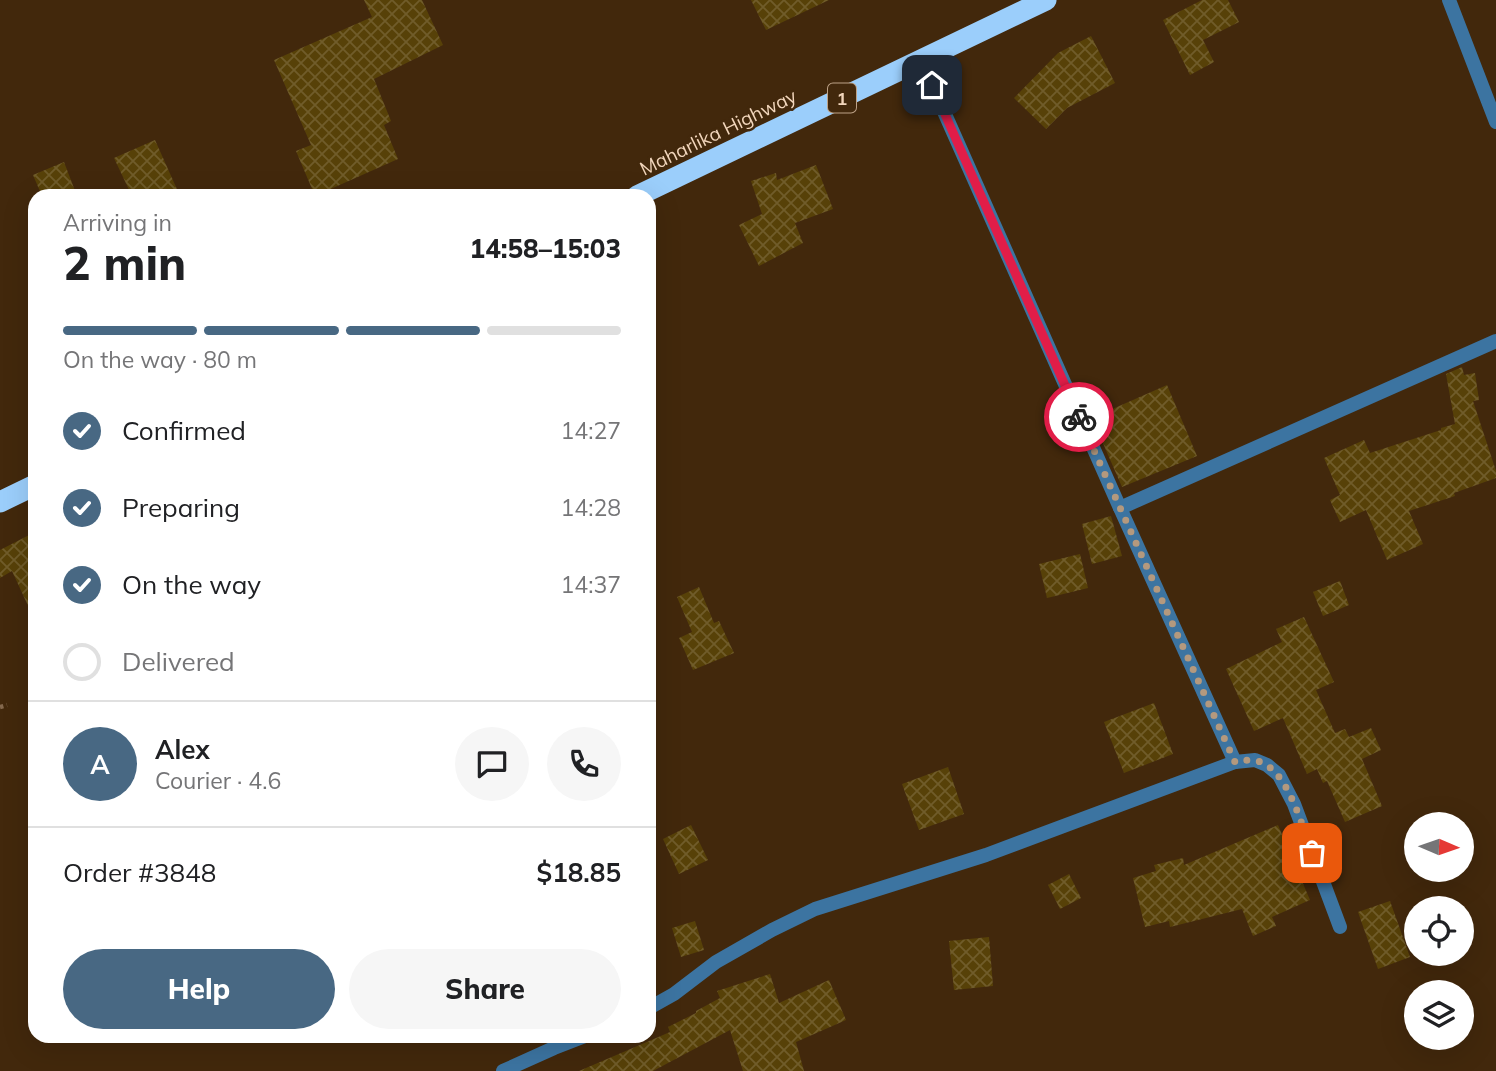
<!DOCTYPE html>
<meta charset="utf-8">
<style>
:root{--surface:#fff;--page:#f6f6f6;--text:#202124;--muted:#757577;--line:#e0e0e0;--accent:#486883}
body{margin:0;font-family:Mulish,sans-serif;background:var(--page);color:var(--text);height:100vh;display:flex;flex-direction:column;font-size:26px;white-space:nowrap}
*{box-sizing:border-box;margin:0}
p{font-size:23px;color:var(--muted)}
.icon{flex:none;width:38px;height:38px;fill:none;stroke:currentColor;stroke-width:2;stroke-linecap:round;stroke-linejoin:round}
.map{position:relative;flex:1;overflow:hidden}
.sheet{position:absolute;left:28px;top:189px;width:628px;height:854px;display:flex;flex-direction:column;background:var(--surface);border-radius:21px;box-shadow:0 7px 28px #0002}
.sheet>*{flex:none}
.needle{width:46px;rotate:92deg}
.controls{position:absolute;left:1404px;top:812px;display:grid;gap:14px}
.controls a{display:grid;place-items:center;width:70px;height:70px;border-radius:50%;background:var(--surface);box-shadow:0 7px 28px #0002;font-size:35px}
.pin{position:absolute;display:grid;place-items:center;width:60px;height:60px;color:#fff;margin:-30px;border-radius:14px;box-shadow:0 4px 10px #0006}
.courier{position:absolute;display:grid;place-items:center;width:70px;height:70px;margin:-35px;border:5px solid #e11d48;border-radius:50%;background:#fff;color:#222;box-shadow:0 2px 9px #0007}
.summary em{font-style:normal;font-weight:800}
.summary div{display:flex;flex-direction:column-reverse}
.summary{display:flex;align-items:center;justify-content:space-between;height:119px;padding:0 35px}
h1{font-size:46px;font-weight:800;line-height:52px}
.bar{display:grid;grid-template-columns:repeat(4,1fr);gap:10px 7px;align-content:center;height:84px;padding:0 35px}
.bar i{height:9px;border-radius:5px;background:var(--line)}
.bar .on{background:var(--accent)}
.bar p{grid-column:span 4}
.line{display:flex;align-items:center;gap:18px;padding:0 35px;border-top:2px solid var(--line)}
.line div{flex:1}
.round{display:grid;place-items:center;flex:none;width:74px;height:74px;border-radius:37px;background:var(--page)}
ol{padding:0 35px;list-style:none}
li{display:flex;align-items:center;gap:21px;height:77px}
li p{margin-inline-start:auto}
li .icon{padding:7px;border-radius:50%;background:var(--accent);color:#fff;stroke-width:4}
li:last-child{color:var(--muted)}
li i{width:38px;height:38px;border:4px solid var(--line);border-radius:50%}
.action{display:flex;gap:14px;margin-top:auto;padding:14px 35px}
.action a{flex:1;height:80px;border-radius:42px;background:var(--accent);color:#fff;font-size:28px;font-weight:800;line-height:80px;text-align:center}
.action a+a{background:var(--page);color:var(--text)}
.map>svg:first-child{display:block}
.building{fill:url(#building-cross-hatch)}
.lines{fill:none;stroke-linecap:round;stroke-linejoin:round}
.path{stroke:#83684d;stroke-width:4.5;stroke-dasharray:3.5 3.5;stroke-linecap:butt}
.street{stroke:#3c74a1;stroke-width:14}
.highway{stroke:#9bcefb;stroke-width:21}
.done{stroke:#b4997e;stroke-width:7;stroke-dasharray:0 12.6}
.route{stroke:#e11d48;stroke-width:9}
.labels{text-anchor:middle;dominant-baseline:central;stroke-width:5;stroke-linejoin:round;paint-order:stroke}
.shield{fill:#42280c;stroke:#bda287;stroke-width:2}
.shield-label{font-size:18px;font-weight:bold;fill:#f2d6bc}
.street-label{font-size:19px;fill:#f2d6bc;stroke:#42280c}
</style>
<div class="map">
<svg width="1496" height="1071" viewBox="0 0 1496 1071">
<defs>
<pattern id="building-cross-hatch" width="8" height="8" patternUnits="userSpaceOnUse" patternTransform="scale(1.75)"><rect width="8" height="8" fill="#574108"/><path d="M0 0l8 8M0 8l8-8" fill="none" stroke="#705c2a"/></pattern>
</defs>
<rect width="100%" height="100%" fill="#42280c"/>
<g class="building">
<path d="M364,0h58l21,45 -69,34 17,42 -7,4 14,34 -83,37 -19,-45 15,-6 -37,-85 98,-43z"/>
<path d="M751,0h78l-63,30z"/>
<path d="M1202,0h26l11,22 -36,18 11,22 -24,13 -27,-55z"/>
<path d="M1091,36l24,47 -48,25 -21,21 -32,-31 44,-45z"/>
<path d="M155,140l25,56h-48l-18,-38z"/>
<path d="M64,162l13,34h-35l-9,-21z"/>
<path d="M816,165l17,44 -38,14 8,20 -44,23 -20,-41 23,-11 -11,-33 25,-8 1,7z"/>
<path d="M1462,367l2,8 11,-2 4,27 -6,1 23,70v7l-42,15 1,3 -46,15 14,33 -36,16 -21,-50 -26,12 -10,-22 10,-5 -16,-37 40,-18 6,13 71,-23v-2l14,-4 -9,-50z"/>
<path d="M1167,385l30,71 -75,31 -30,-69z"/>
<path d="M1111,516l11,40 -30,8 -10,-40z"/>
<path d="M35,532v89l-23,-50 -12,7v-28z"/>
<path d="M1080,554l8,34 -41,10 -8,-34z"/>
<path d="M1340,581l9,24 -26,11 -10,-24z"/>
<path d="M699,587l15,36 5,-2 15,32 -41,17 -14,-32 13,-6 -15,-35z"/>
<path d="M1304,617l30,65 -18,8 19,43 10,-4 4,8 22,-9 10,22 -19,9 20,47 -37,16 -18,-41 -4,2 -6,-14 -10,5 -24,-56 -29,13 -28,-62 56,-27 -6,-13z"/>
<path d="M1154,703l19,51 -49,19 -20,-51z"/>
<path d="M948,767l16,47 -45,16 -17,-46z"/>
<path d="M691,825l17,35 -29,14 -16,-35z"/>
<path d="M1278,825l32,75 -38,17 4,9 -23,10 -11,-27 -72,18 -1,-6 -24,6 -12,-49 23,-7 -2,-6 29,-7 1,7z"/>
<path d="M1069,874l12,24 -21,11 -12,-24z"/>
<path d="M1390,901l20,56 -32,12 -20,-57z"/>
<path d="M695,921l9,29 -23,7 -9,-29z"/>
<path d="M989,937l4,49 -39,4 -5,-49z"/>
<path d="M770,974l9,29 50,-23 17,40 -50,22 8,29h-61l-13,-41 -77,41h-74l91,-39 -2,-5 28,-14v-2l24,-13 -3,-7z"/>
</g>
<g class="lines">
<path class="path" d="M0,707l7,-2"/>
<g class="street">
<path d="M1449,0l47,122"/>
<path d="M921,60l199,448 115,254"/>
<path d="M1120,508l376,-167"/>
<path d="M649,1008l25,-14 42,-32 56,-32 43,-21 171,-54 249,-93 20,-2 12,5 12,10 15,29 46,123"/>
<path d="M503,1071l51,-23 31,-12"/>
</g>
<g class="highway">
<path d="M637,196l409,-196"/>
<path d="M0,502l35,-17"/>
</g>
</g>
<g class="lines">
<path class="done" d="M1079,417l156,345c6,-1 15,-3 22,-1 31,7 45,66 55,92"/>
<path class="route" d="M932,85l147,332"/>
</g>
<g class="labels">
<rect class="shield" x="828" y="83.5" width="28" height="29" rx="5"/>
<g class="shield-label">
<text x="842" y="98">1</text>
</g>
<g class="street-label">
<text transform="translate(718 132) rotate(-26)">Maharlika Highway</text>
</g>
</g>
</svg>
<div class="controls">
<a><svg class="needle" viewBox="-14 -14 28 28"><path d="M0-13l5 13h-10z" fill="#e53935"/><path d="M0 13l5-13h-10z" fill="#757577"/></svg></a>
<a><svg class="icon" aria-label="locate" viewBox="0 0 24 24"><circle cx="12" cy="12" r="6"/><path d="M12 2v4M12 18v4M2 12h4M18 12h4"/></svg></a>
<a><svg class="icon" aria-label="layers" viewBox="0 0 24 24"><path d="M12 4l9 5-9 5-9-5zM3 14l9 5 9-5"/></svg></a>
</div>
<div class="pin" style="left:1312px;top:853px;background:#ea580c"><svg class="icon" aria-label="bag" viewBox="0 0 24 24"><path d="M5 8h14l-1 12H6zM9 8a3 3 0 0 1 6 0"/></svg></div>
<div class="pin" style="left:932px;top:85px;background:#1f2937"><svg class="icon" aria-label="home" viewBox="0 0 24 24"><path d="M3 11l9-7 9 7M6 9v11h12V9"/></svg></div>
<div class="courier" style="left:1079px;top:417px"><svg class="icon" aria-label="bike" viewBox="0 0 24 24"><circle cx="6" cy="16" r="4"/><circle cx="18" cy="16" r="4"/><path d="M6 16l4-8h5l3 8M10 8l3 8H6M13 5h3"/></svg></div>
<section class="sheet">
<div class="summary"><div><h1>2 min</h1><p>Arriving in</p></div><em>14:58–15:03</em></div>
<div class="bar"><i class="on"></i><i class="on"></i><i class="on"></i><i></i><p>On the way · 80 m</p></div>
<ol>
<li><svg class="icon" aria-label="check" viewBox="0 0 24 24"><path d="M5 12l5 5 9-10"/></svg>Confirmed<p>14:27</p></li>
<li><svg class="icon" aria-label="check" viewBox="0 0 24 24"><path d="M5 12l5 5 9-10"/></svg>Preparing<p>14:28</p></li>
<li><svg class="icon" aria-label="check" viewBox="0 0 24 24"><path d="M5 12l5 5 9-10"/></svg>On the way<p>14:37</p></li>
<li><i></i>Delivered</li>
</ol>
<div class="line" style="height:126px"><b class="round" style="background:var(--accent);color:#fff">A</b><div><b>Alex</b><p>Courier · 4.6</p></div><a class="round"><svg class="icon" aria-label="chat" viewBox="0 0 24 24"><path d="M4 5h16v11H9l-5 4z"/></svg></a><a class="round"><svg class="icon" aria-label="phone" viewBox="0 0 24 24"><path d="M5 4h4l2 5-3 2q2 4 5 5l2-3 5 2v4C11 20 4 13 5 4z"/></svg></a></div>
<div class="line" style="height:91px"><div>Order #3848</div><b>$18.85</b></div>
<div class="action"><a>Help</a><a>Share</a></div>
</section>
</div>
